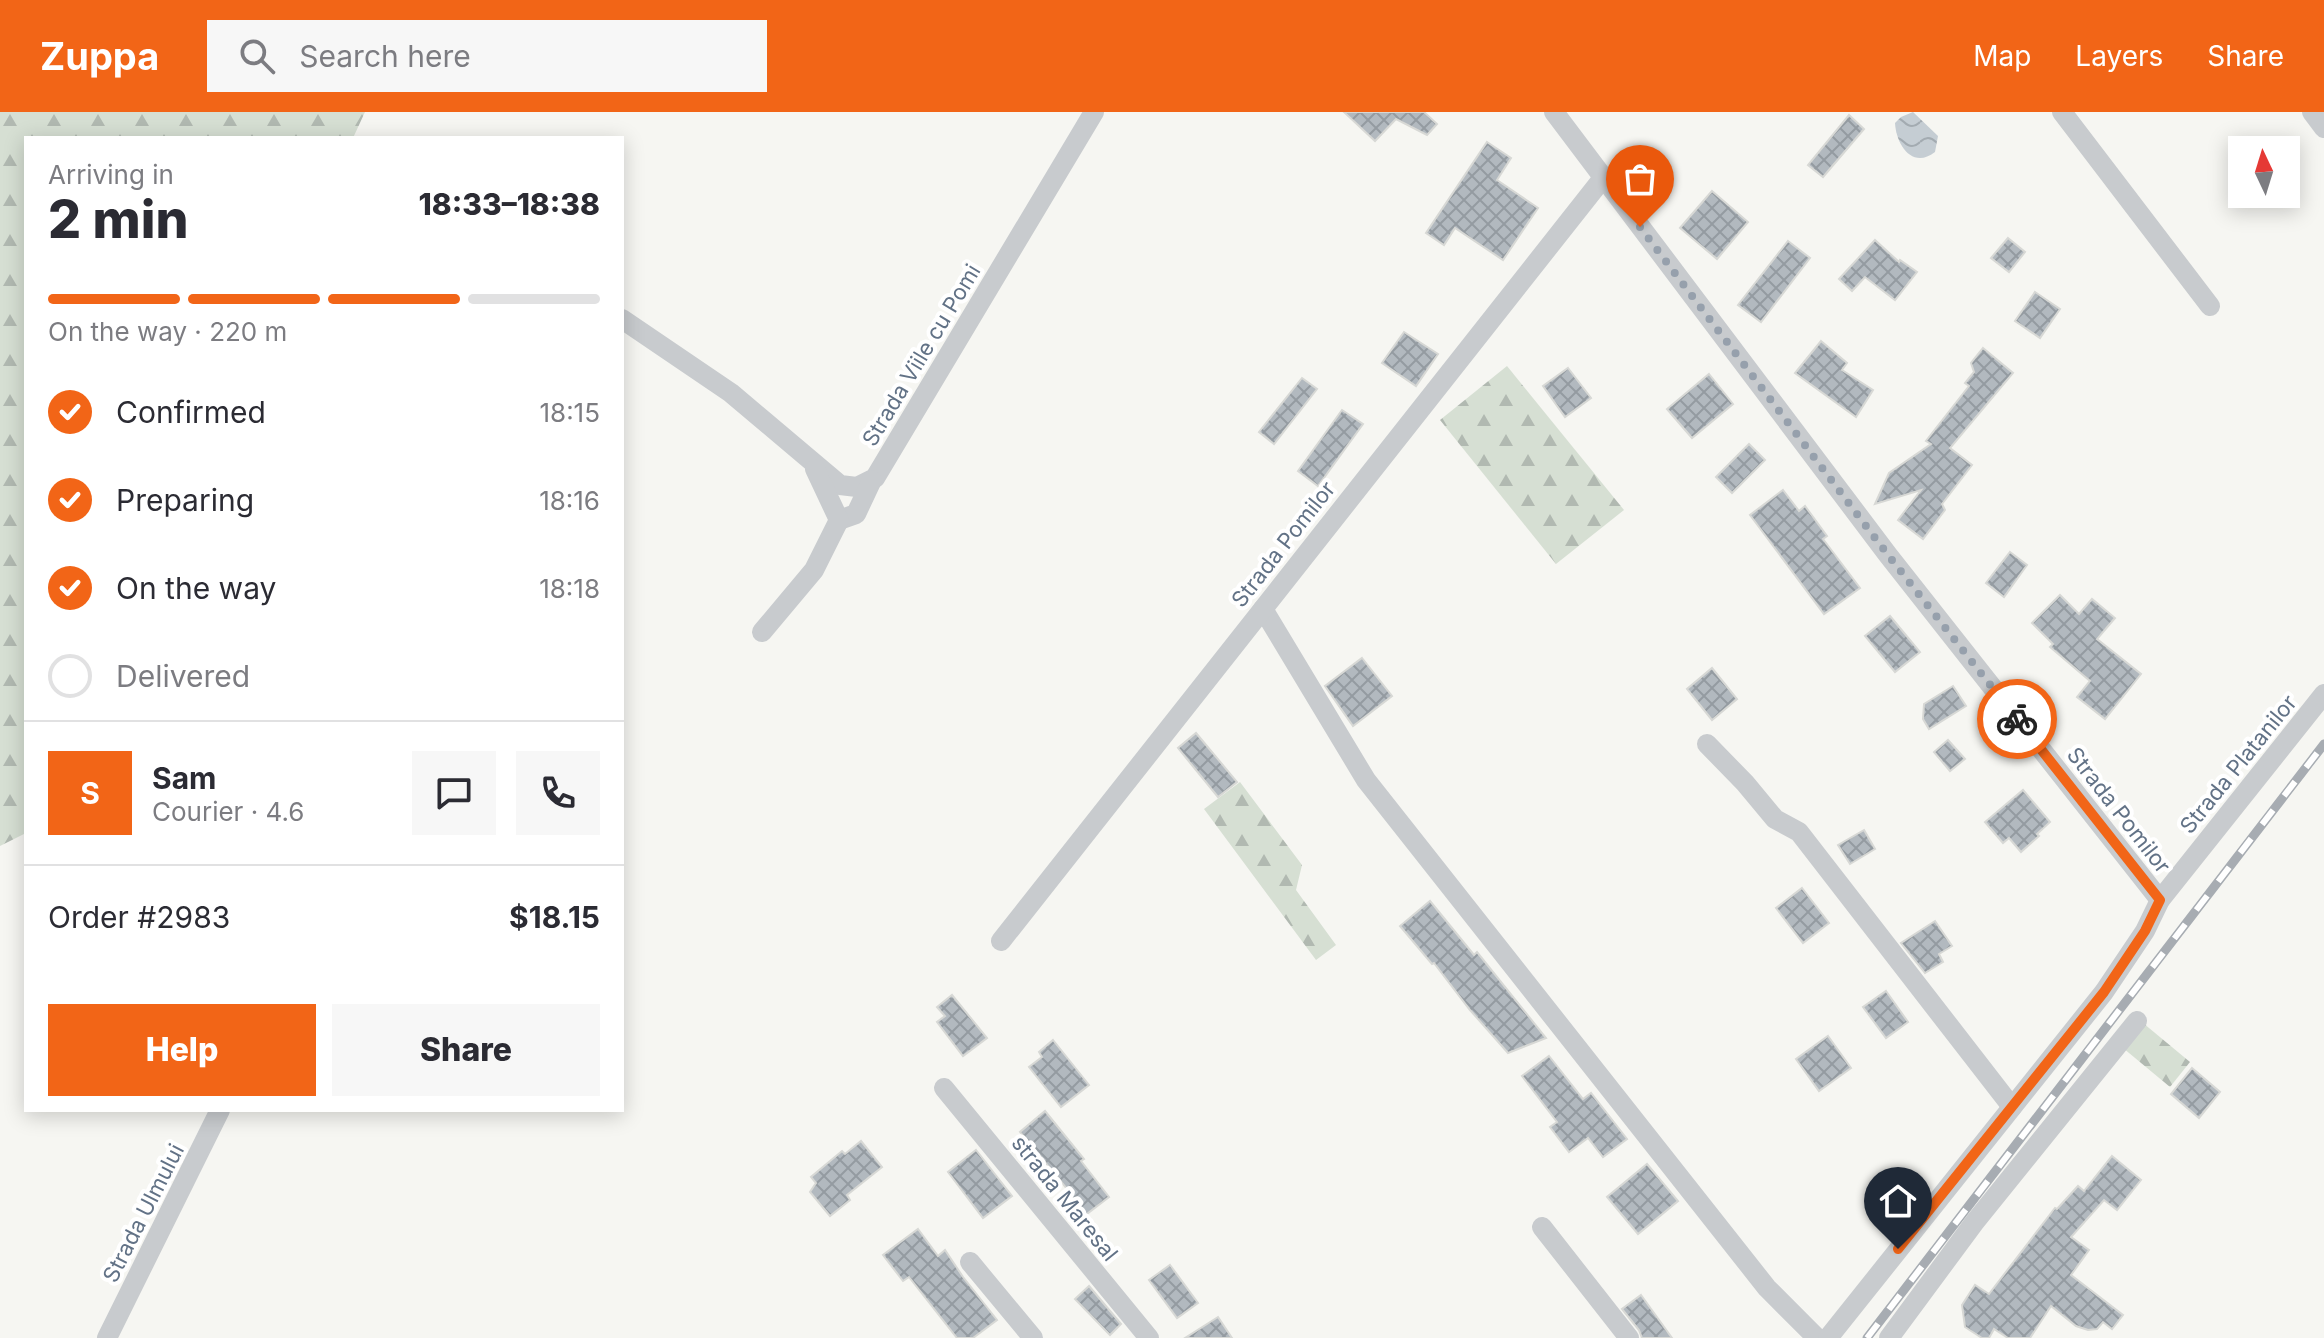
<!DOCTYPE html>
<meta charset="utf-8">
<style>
:root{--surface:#fff;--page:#f7f7f7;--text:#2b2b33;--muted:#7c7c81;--line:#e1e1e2;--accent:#f26517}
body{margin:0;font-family:Inter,sans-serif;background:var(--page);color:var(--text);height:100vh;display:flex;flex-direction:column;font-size:30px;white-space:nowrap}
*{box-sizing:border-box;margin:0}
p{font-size:26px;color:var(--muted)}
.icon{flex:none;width:44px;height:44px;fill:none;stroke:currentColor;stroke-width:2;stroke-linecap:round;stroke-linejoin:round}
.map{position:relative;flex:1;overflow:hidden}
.sheet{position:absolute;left:24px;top:24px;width:600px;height:976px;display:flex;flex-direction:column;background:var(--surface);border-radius:0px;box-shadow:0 4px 20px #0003}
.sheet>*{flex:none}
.needle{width:52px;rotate:356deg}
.controls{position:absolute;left:2228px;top:24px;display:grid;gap:16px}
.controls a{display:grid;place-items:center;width:72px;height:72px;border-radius:0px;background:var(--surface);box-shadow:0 4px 20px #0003;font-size:40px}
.pin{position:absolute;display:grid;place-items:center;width:68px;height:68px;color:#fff;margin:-82px -34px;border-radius:50% 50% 50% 0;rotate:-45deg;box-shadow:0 0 8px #0007}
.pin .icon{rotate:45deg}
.courier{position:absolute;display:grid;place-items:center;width:80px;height:80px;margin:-40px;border:6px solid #f26517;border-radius:50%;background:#fff;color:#222;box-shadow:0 2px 10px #0007}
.overview em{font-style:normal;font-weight:800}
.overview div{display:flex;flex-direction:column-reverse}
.overview{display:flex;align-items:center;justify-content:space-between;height:136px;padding:0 24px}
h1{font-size:52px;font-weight:800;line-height:60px}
.bar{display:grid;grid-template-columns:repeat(4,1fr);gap:12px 8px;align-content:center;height:96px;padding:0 24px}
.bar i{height:10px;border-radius:6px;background:var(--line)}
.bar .on{background:var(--accent)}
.bar p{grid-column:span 4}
.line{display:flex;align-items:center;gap:20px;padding:0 24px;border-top:2px solid var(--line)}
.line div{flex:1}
.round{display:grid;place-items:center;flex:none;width:84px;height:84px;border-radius:0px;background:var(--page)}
ol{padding:0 24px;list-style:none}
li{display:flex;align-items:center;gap:24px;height:88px}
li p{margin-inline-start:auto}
li .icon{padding:8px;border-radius:50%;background:var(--accent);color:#fff;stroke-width:4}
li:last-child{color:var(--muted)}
li i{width:44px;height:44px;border:4px solid var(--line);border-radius:50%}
.button{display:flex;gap:16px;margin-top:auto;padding:16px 24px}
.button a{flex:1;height:92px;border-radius:0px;background:var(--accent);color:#fff;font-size:32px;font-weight:800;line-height:92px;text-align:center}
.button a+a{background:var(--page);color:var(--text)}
header{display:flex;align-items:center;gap:48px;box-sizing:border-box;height:112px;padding:0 40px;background:var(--accent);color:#fff}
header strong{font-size:38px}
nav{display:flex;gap:44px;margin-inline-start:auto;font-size:28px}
.search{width:560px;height:72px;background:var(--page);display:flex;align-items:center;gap:20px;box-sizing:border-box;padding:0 28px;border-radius:0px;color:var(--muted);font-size:30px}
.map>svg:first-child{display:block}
.forest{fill:url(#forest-firs)}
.water{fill:url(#water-waves)}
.building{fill:url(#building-cross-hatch);stroke:#d7d8d5;stroke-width:2}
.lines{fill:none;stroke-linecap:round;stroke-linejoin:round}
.minor{stroke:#c8cbce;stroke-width:20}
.rail-casing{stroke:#a7acb2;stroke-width:9}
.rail{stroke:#fff;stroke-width:6;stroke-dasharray:18;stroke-linecap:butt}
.done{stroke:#96a0ac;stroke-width:8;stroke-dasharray:0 14.4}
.route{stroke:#f26517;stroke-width:10}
.labels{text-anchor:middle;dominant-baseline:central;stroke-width:8;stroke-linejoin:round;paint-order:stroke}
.street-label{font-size:22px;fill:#627286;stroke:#fff}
</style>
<header>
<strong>Zuppa</strong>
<div class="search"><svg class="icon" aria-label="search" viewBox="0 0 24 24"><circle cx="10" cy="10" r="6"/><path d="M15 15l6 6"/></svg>Search here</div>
<nav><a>Map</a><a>Layers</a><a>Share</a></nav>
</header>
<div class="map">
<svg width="2324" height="1226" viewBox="0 0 2324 1226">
<defs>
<pattern id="forest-firs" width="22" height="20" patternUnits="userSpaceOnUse" patternTransform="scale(2)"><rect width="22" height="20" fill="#d6dfd3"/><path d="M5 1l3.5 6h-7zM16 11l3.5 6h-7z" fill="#b1b9b1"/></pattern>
<pattern id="water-waves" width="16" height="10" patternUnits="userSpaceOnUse" patternTransform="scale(2)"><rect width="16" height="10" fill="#c5cdd3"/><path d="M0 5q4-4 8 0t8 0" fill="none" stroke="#a3abb1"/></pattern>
<pattern id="building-cross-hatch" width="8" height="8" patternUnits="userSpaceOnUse" patternTransform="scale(2)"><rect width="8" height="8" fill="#b2b9bf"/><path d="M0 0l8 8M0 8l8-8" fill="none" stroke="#949ba1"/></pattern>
</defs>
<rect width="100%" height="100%" fill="#f6f6f2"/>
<g class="forest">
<path d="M0,0h365l-12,26h-327v695l-26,13z"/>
<path d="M1507,254l117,144 -68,54 -116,-144z"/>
<path d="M1240,670l62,83 -6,25 40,55 -20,15 -112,-151z"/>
<path d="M2143,911l47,39 -20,25 -47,-39z"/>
</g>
<path class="water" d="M1913,0l25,24 -3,16c-23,18 -39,-8 -40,-29l6,-6z"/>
<g class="building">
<path d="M1344,0h80l13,12 -10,11 -31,-16 -21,22z"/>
<path d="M1849,3l15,14 -41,48 -15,-12z"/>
<path d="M1487,30l24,16 -14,22 41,28 -35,52 -48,-32 -11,17 -18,-12z"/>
<path d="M1712,79l36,31 -31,37 -37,-31z"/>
<path d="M2008,126l17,14 -16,20 -18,-14z"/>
<path d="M1875,128l24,22 1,-2 17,12 -22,28 -30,-23 -13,14 -13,-12z"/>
<path d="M1788,129l22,17 -49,64 -23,-17z"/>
<path d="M2035,180l25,17 -20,29 -25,-17z"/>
<path d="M1404,220l34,22 -22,32 -34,-23z"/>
<path d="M1821,229l26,22 -5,7 31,20 -17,27 -61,-44z"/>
<path d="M1983,236l30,25 -63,75 22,17 -30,39 3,6 -22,29 -25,-19 23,-30 -46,14 14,-31 42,-29 -5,-3 43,-55 -4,-3 9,-11 -3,-9z"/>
<path d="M1568,256l23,30 -26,19 -22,-31z"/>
<path d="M1709,262l24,30 -41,34 -25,-29z"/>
<path d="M1302,266l15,11 -43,55 -15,-12z"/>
<path d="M1342,298l21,14 -45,62 -20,-15z"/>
<path d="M1749,332l16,16 -33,33 -16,-16z"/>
<path d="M1783,378l16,21 6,-5 22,30 -4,3 37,49 -36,26 -74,-99z"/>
<path d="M2010,440l17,13 -23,32 -18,-14z"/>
<path d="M2060,483l19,19 13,-15 23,19 -18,21 44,35 -36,45 -28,-22 13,-16 -40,-34 3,-3 -21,-21z"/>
<path d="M1890,504l30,36 -25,20 -30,-36z"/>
<path d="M1362,546l30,38 -39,30 -28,-40z"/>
<path d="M1712,556l25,31 -25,21 -25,-31z"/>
<path d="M1953,574l13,20 -37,23 -6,-10 1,-15z"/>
<path d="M1196,621l41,49 -19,15 -40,-49z"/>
<path d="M1948,628l17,19 -15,12 -16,-19z"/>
<path d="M2023,678l27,32 -13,12 2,2 -18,16 -12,-14 -6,5 -18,-21z"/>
<path d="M1864,718l11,19 -25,15 -12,-19z"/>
<path d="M1802,776l27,35 -26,20 -27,-35z"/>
<path d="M1430,789l44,54 3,-3 69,86 -38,15 -38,-43 -36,-47 -2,1 -32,-38z"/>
<path d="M1935,809l17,25 -13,8 4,8 -18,11 -24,-30z"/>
<path d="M1886,879l22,31 -22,16 -23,-31z"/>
<path d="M952,883l35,43 -24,18 -26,-34 8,-6 -8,-9z"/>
<path d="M1828,924l23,32 -32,23 -23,-32z"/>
<path d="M1053,928l36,45 -28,22 -32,-40 13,-10 -3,-5z"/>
<path d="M1549,944l34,43 8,-6 36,46 -24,18 -15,-19 -19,14 -19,-25 7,-5 -35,-46z"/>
<path d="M2192,956l28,24 -21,26 -28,-24z"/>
<path d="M1045,999l39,48 -3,2 28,36 -30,23 -7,-10 -6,4 -10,-14 12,-10 -48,-58z"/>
<path d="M861,1029l21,26 -35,28 3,5 -20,16 -20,-24 6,-9 -5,-6 31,-26 3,3z"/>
<path d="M976,1038l36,46 -29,22 -35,-46z"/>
<path d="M2112,1044l29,24 -24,30 -13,-10 -33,37 18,13 -18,25 52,40 -11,14 -9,-7 -6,7 -9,1 -12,-4 -25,-20 -21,32h-22l-14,-9 -5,9h-7l-17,-11 -3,-22 13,-20 14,9 66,-86 2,1 21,-23 6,5z"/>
<path d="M1647,1052l31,37 -40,33 -31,-37z"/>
<path d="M918,1117l20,27 7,-6 18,27 34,43 -24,18h-16l-48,-61 -6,4 -20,-26z"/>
<path d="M1170,1153l28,38 -21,15 -28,-38z"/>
<path d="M1089,1174l32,38 -11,11 -35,-36z"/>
<path d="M1641,1183l31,43h-30l-3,-8 -17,-21z"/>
<path d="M1218,1205l14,21h-47z"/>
</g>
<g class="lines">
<g class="minor">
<path d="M1554,0l334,443 272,345"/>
<path d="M2062,0l148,194"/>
<path d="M2312,0l12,16"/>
<path d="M622,207l109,74 109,92 17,2 18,-9 219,-366"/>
<path d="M839,408l17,-6 16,-34"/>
<path d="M1263,497l103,171 401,508 50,50"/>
<path d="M762,520l52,-62 25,-50 -24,-51"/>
<path d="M1707,632l38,39 30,36 24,13 213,275"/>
<path d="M1001,829l602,-763"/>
<path d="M944,976l205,250"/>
<path d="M1542,1115l87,111"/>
<path d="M970,1150l63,76"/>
<path d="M107,1226l113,-228"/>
<path d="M1828,1226l276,-346 41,-61 15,-31 164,-206"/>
<path d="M1889,1226l85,-115 163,-202"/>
</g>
<g class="rail-casing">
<path id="rail" d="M1867,1226l457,-594"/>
</g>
<use href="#rail" class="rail"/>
</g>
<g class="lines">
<path class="done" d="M1640,115l248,328 129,164"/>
<path class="route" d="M1898,1137l206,-257 41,-61 15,-31 -143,-181"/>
</g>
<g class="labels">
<g class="street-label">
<text transform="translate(921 243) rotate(-59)">Strada Viile cu Pomi</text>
<text transform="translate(1283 432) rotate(-52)">Strada Pomilor</text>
<text transform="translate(2238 652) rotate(-51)">Strada Platanilor</text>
<text transform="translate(2119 698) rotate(52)">Strada Pomilor</text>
<text transform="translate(1065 1086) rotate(51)">strada Maresal</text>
<text transform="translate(143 1101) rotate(-63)">Strada Ulmului</text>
</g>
</g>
</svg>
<div class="controls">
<a><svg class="needle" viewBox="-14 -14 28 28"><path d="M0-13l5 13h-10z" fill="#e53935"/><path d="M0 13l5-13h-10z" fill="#7c7c81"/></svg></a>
</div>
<div class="pin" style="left:1640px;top:115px;background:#ea580c"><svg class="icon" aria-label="bag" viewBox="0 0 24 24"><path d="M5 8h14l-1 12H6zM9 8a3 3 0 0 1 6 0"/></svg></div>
<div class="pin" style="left:1898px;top:1137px;background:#1f2937"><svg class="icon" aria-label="home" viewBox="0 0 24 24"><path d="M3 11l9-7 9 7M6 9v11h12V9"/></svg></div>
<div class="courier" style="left:2017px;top:607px"><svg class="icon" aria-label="bike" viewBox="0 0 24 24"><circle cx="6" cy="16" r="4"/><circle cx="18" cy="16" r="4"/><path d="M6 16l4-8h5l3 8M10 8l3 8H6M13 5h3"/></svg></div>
<section class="sheet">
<div class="overview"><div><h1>2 min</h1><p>Arriving in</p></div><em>18:33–18:38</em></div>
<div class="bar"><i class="on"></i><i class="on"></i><i class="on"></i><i></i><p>On the way · 220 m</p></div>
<ol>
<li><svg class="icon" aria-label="check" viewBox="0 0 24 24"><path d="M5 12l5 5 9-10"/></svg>Confirmed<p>18:15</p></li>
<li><svg class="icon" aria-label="check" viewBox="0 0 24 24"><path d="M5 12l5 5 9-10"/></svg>Preparing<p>18:16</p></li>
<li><svg class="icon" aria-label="check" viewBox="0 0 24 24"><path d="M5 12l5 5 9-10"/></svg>On the way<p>18:18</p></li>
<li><i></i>Delivered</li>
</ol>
<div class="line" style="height:144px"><b class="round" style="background:var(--accent);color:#fff">S</b><div><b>Sam</b><p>Courier · 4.6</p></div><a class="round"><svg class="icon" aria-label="chat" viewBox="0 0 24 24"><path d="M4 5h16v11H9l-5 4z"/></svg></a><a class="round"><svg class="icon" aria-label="phone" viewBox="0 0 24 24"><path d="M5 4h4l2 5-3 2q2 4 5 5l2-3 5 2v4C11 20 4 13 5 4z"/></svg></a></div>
<div class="line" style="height:104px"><div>Order #2983</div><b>$18.15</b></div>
<div class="button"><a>Help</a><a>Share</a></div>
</section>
</div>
